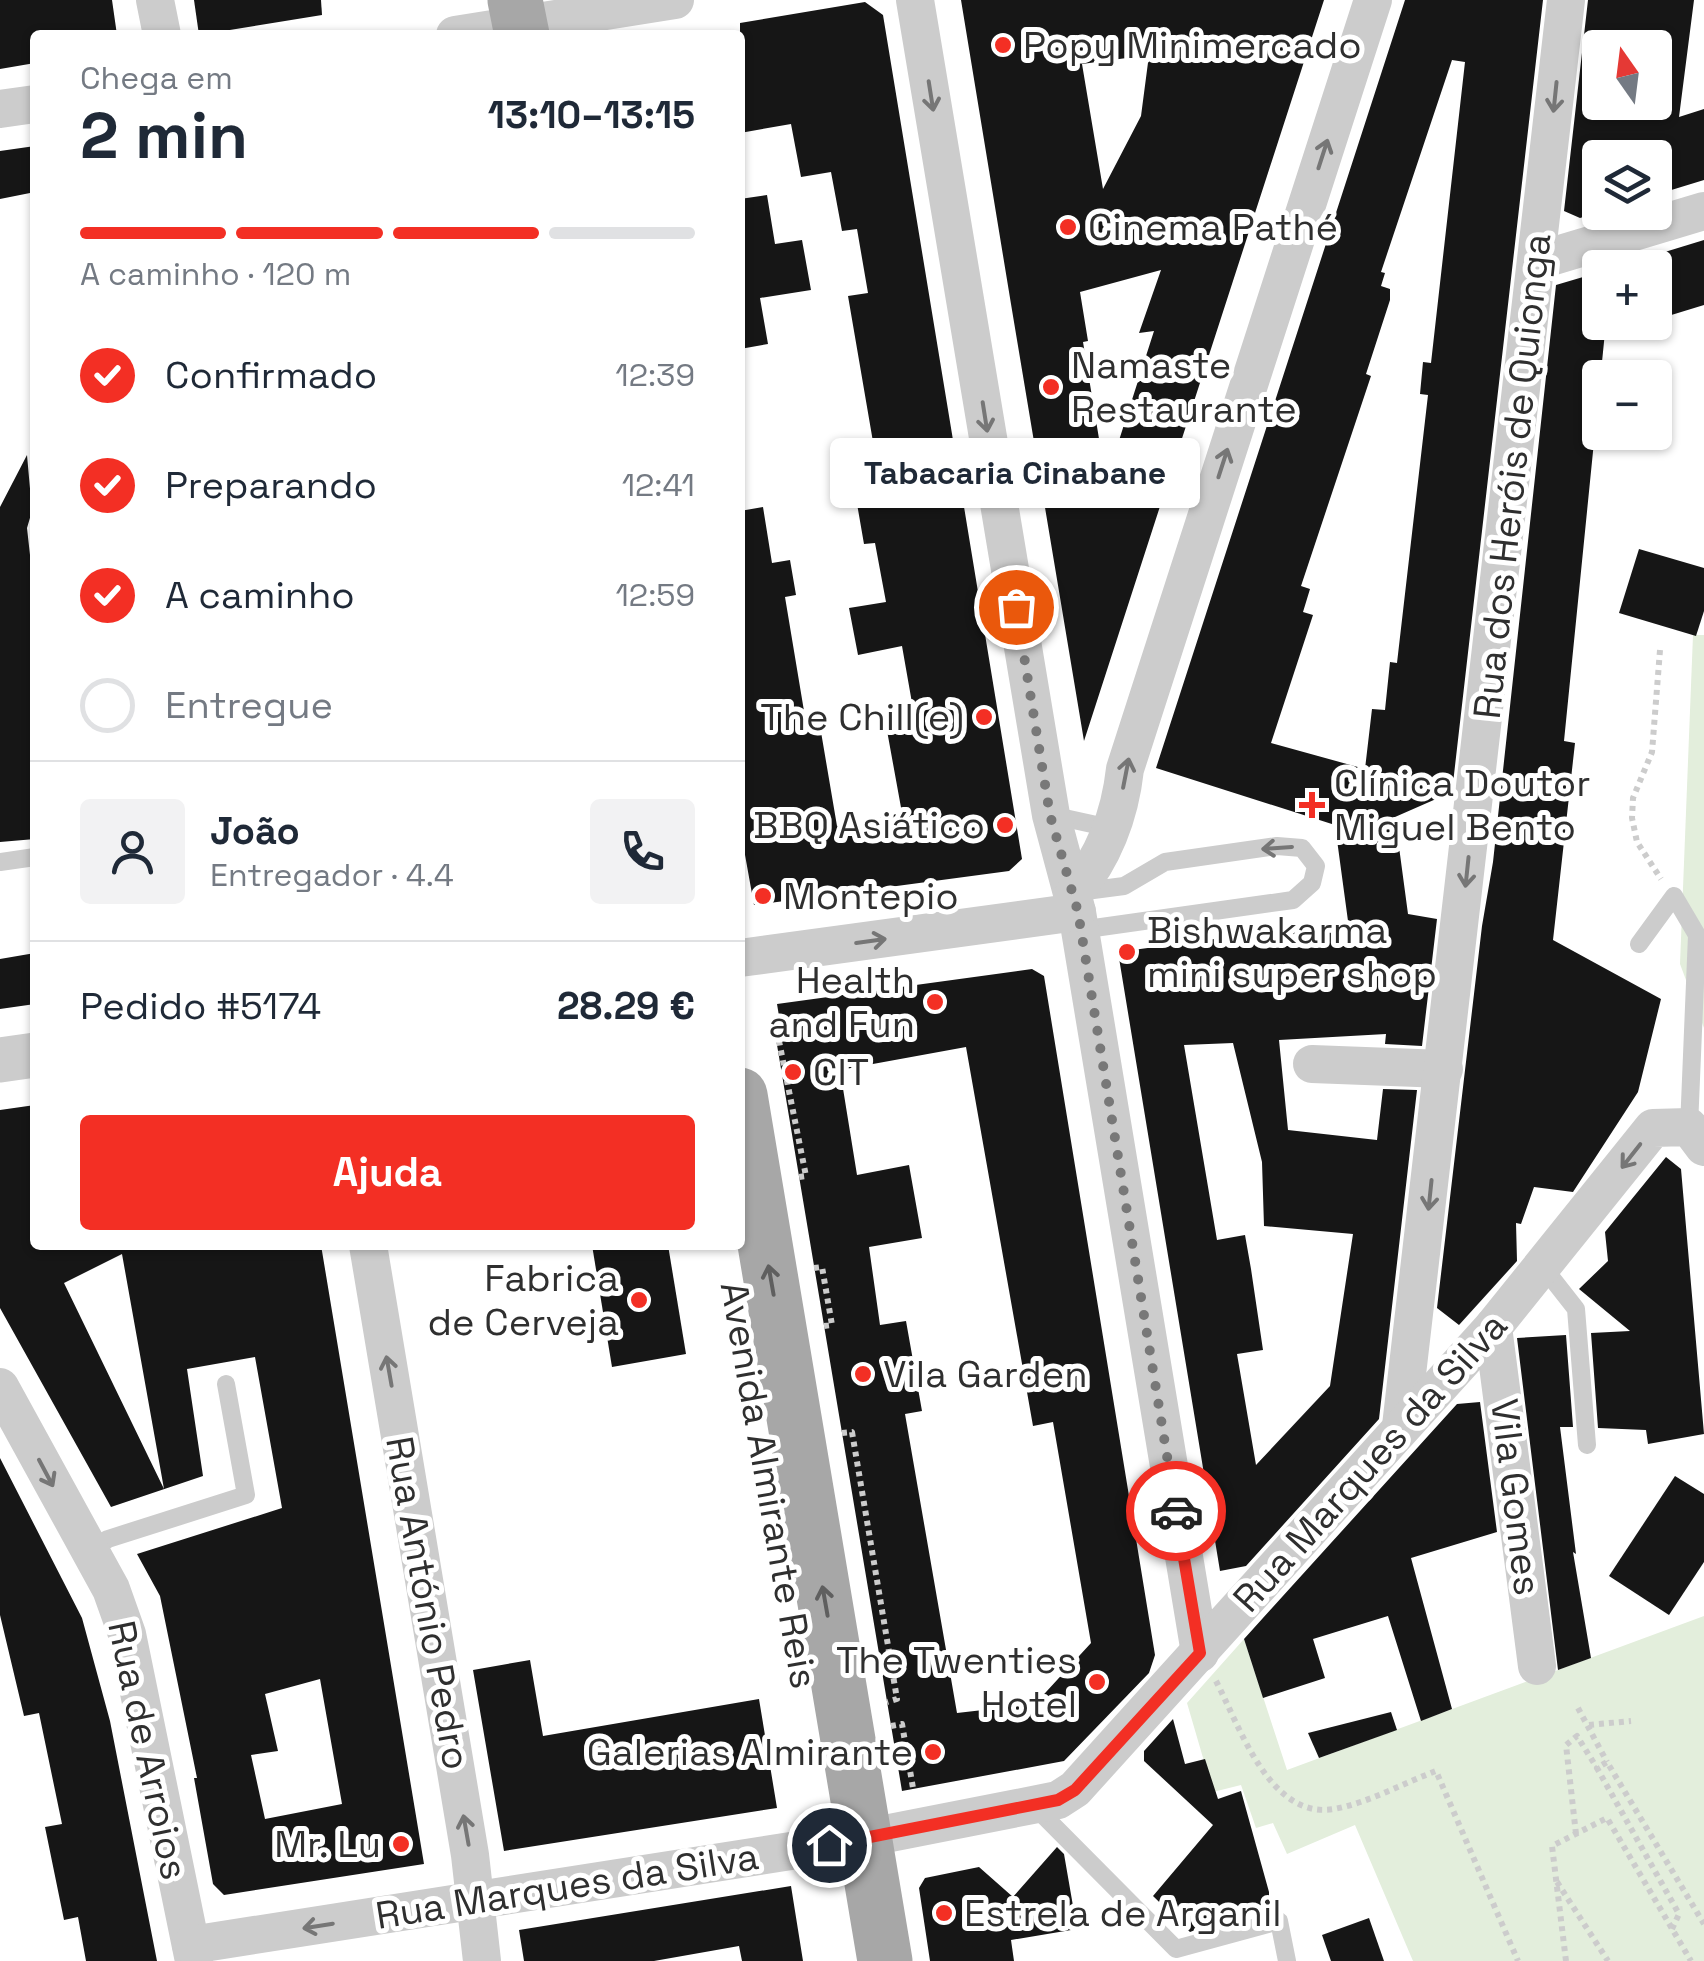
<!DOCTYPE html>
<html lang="pt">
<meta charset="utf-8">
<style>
:root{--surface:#fff;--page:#f2f2f3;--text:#1f2937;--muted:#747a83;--line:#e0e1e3;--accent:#f32f24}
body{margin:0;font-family:"Space Grotesk",sans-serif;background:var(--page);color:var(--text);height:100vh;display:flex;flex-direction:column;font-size:38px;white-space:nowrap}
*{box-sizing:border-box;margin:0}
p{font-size:32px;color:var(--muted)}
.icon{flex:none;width:55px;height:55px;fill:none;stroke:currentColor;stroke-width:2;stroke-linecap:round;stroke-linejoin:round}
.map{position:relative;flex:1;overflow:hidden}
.sheet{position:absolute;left:30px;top:30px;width:715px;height:1220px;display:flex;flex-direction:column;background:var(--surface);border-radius:10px;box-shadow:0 2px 8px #0004}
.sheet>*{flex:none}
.needle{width:65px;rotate:346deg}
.fabs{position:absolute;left:1582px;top:30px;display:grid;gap:20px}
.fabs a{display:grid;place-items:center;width:90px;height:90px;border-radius:10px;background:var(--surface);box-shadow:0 2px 8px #0004;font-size:50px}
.pin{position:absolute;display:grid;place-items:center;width:85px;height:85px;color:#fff;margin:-42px;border:5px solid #fff;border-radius:50%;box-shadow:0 2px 10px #0007}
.courier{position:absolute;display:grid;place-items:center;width:100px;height:100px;margin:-50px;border:8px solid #f32f24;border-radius:50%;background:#fff;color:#222;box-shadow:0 2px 12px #0007}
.bubble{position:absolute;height:70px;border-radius:10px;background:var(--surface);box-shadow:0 2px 8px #0004;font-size:32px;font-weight:700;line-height:70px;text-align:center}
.head em{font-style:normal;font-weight:700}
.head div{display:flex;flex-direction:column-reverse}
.head{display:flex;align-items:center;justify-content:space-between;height:170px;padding:0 50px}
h1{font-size:65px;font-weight:700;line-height:75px}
.bar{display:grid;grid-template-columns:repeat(4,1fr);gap:15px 10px;align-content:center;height:120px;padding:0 50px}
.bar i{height:12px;border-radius:8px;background:var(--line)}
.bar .current{background:var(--accent)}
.bar p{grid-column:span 4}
.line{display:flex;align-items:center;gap:25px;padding:0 50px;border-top:2px solid var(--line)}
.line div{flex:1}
.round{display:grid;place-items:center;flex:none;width:105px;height:105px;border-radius:10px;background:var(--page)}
ol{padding:0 50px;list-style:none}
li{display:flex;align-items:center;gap:30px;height:110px}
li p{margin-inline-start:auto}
li .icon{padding:10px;border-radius:50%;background:var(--accent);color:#fff;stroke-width:4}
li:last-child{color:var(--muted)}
li i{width:55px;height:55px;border:5px solid var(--line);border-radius:50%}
.action{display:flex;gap:20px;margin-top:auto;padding:20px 50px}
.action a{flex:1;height:115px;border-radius:10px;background:var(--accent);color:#fff;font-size:40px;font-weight:700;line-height:115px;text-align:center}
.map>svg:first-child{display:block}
.green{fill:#e3eedc}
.building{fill:#161616;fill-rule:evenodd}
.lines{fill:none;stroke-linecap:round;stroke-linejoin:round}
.path{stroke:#ccc;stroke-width:6;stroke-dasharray:5 5;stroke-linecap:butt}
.service{stroke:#ccc;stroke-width:18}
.minor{stroke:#ccc;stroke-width:38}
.tertiary{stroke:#ccc;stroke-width:45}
.primary{stroke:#a7a7a7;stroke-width:55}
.oneway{stroke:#767676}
.oneway2{stroke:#5f5f5f}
.done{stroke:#787878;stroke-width:10;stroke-dasharray:0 18}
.route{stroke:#f32f24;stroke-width:12}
.poi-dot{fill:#f32f24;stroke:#fff;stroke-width:4}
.labels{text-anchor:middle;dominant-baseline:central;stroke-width:10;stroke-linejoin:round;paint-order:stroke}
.poi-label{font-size:38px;fill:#2f2f2f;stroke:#fff;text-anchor:start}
.street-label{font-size:38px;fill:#2f2f2f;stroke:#fff}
</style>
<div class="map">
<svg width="1704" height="1961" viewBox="0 0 1704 1961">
<rect width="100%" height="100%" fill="#fff"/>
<g class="green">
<path d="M1693,635h11v393l-24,-64z"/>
<path d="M1704,1616v345h-291l-58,-136 -68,29 -14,-31 -17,5 -15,-43 -28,7 -26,-89 57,-64 43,131z"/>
</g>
<g class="building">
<path d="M0,0h112l5,35h-82v28l-35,6z"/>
<path d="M194,0h127l1,15 -123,20z"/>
<path d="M961,0h363l-240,741 -73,-437zM1149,55l-8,61 -38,73 -21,-125zM1161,270l-22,63 15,-2 -48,150 -23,-139 5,-1 -8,-49z"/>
<path d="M1405,0h138l-91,792 -57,25 13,97 29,5 -15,127 -37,-2 1,-10 -107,6 9,90 89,10 6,-51 34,1 -38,329 -133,147 -26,5 -102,-619 230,-31 -13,-96 -179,-57zM1452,60l13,2 -34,301 -8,-1 -3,32 8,1 -31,268 -7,-1 -5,48 -13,-1 -7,60 -94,-26 42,-128 -10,-3 7,-23 -9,-3 70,-210 -5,-2 24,-74v-11l-9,-3 4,-13 -4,-1zM1233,1043l29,119 2,64 89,8 -23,152 -74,79 -19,-111 26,-4 -12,-81 -6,-34 -28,5 -33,-195z"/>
<path d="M1588,0h106l-15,117 25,-8v71l-49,15v-37h-55v54l-20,6 -16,-7zM1600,48h55v54h-55z"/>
<path d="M865,2l18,13 139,844 -13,12 -255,34 -14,-78v-316l23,-4 9,56 18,-3 6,35 -11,2 22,132 13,-3 17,100 65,-13 -16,-88 29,-5 -13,-74 -44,9 -9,-47 37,-6 -11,-59 -11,1 -12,-69 26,-4 -30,-175 20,-3 -11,-64 -15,2 -11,-59 -30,5 -10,-53 -51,9v-110z"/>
<path d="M35,146v46l-35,7v-48z"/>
<path d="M767,195l8,49 27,-4 9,50 -51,8 8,46 -28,5v-150z"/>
<path d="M1704,240v65l-49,15v-65z"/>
<path d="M1600,272v50h6l-42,419 11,2 -22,197 108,59 -23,93 -65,100 -39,-5 -13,37 -5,-1 1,38 -58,64 -22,-17 45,-382 11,-64 63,-577z"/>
<path d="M27,455l5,56 -5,17 8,72v239l-35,3v-335z"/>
<path d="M1639,549l65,19v43l-8,25 -77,-23z"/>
<path d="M35,953v51l-35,5v-50z"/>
<path d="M1032,969l12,7 111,679 -6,18 -85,88 -162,30 -129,-770 7,1 -3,-18zM966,1047l67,379 20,-4 38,221 -56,61 -78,9 -52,-299 17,-3 -16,-90 -26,4 -11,-78 53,-9 -13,-73 -52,10 -17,-105z"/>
<path d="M35,1105v140h286l103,619 -200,31 -11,-11 -19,-106h3l-37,-182 -23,-42 145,-46 -27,-151 -68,12 16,107 -92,31 -111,-199v-198zM122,1254l42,235 -100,-206zM320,1679l22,125 -77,15 -14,-64 27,-4 -13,-57z"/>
<path d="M1666,1157l15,12 23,265 -56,10 -2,-14 -48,-2 -7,-95 39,-2 -51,-42 29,-28 -3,-29z"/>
<path d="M592,1245h76l18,109 -74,13z"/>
<path d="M1566,1335l7,92h-13l16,127 -3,-2 18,106 -33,12 -41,-332z"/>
<path d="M1480,1402l17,130 -86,26 41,151 -31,12 -33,-105 -75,23 12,39 -62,20 -19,-59 213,-235z"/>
<path d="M0,1458l82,160 28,103 47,240h-71l-8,-44 -14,3 -19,-93 17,-3 -23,-111 -15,3 -24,-101z"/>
<path d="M1675,1476l29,18v68l-35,53 -60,-39z"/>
<path d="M530,1660l13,76 216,-37 18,109 -273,43 -31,-181z"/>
<path d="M1391,1712l6,18 -78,28 -11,-25z"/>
<path d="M1173,1719l12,45 20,-5 13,40 23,-8 28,101v10l-79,30 -37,-36 60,-71 -69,-64v-10z"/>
<path d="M1057,1847l7,7 13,75 -66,11 3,21h-84l-11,-73 6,-10 54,-11 34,30z"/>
<path d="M791,1886l12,75h-61l-3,-15 -85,15h-130l-5,-31z"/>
<path d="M1369,1918l15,43h-53l-9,-26z"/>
</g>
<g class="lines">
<g class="path">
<path d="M1660,650l-8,102 -19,46 -1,20 5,24 24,37"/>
<path d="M775,1021l31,155 -7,1"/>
<path d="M814,1268l8,-1 10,58 -8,1"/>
<path d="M842,1433l10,-1 45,267 -10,3"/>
<path d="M1216,1681c24,46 54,139 118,128 34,-6 70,-26 102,-38l82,190"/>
<path d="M1578,1708l29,54"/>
<path d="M1589,1725l42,-4"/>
<path d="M891,1726l11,-2 11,64"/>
<path d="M1576,1834l-10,-89 11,-9 20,32"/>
<path d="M1557,1882l51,79"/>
<path d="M1672,1929l7,-15 -82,-146 10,-6 97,162"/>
<path d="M1566,1961l-14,-115 55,-28 84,143"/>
</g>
<g class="service">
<path d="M1051,815l59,13"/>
<path d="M0,862l35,-5"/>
<path d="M1078,892l46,-6 41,-24 112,-16 25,2 14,18 -4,17 -19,17 -213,30"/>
<path d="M1639,944l35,-48 23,39 -8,192"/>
<path d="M1543,1267l33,42 11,136"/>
<path d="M88,1550l20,-11 138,-44 -20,-111"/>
<path d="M1036,1808l140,141 103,-28 8,40"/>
</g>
<g class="minor">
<path d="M155,0l7,35"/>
<path d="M915,0l136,815 26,97 123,741"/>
<path d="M455,35l220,-35"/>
<path d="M0,109l35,-5"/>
<path d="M1537,261l167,-50"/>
<path d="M1074,893c29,-35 46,-78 51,-124l248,-769"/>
<path d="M740,958l337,-46"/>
<path d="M1312,1064l132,5"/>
<path d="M368,1245l102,610 12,106"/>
<path d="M1493,1327l44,339"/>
<path d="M0,1387l111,202 16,45 67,327"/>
<path d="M1401,1426l165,-1426"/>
<path d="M191,1945l638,-100 229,-45 17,-11 418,-462 160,-199 36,-1 15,20"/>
</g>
<path class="tertiary" d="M0,1060l35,-5"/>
<g class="primary">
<path d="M515,0l7,35"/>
<path d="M740,1095l145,866"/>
</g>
</g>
<defs><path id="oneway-shaft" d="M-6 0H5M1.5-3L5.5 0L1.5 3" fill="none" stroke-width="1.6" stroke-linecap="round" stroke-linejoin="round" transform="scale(2.5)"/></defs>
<g class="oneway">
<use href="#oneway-shaft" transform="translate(931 96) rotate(81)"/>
<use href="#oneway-shaft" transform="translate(1555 97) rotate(96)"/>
<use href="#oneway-shaft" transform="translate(1323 154) rotate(-72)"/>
<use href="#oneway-shaft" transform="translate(985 417) rotate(81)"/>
<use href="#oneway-shaft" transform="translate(1223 463) rotate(-72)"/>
<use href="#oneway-shaft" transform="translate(1126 773) rotate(-79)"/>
<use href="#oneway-shaft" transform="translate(1277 848) rotate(176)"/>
<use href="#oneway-shaft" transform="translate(1467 872) rotate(96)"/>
<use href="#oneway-shaft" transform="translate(871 941) rotate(-8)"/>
<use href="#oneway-shaft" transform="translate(1631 1156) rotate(128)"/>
<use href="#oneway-shaft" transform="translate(1430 1195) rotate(96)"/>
<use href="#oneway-shaft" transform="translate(389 1371) rotate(-100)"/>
<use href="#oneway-shaft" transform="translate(46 1473) rotate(62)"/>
<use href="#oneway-shaft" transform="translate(466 1830) rotate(-100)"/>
<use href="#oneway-shaft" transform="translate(318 1926) rotate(171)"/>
</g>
<g class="oneway2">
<use href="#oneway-shaft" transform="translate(771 1280) rotate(-100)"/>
<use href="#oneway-shaft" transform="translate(825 1601) rotate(-100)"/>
</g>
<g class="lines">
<path class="done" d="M1016,607l34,208 28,97 98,599"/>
<path class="route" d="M829,1845l229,-45 17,-10 125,-137 -24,-142"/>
</g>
<g class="poi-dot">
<circle cx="1003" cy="45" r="10"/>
<circle cx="1068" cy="227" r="10"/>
<circle cx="1051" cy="387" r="10"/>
<circle cx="984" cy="717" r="10"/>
<path d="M1307 790h10v10h10v10h-10v10h-10v-10h-10v-10h10z"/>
<circle cx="1005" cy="825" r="10"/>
<circle cx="763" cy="896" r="10"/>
<circle cx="1127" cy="952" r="10"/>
<circle cx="935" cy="1002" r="10"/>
<circle cx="793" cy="1072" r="10"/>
<circle cx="639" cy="1300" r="10"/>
<circle cx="863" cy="1374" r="10"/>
<circle cx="1097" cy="1682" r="10"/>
<circle cx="933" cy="1752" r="10"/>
<circle cx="401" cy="1844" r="10"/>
<circle cx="944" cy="1913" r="10"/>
</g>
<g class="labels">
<g class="poi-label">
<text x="1023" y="45">Popy Minimercado</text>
<text x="1088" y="227">Cinema Pathé</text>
<text x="1071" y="365">Namaste<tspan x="1071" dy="44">Restaurante</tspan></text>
<text x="964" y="717" text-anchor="end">The Chill(e)</text>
<text x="1334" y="783">Clínica Doutor<tspan x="1334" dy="44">Miguel Bento</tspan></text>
<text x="985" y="825" text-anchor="end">BBQ Asiático</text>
<text x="783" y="896">Montepio</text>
<text x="1147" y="930">Bishwakarma<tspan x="1147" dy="44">mini super shop</tspan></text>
<text x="915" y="980" text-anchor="end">Health<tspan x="915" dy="44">and Fun</tspan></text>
<text x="813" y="1072">CIT</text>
<text x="619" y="1278" text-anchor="end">Fabrica<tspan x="619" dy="44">de Cerveja</tspan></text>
<text x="883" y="1374">Vila Garden</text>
<text x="1077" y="1660" text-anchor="end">The Twenties<tspan x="1077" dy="44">Hotel</tspan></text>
<text x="913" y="1752" text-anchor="end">Galerias Almirante</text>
<text x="381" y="1844" text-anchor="end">Mr. Lu</text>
<text x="964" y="1913">Estrela de Arganil</text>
</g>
<g class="street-label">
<text transform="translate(1512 476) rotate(-84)">Rua dos Heróis de Quionga</text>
<text transform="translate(1370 1462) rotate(-48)">Rua Marques da Silva</text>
<text transform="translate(769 1485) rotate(80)">Avenida Almirante Reis</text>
<text transform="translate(1516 1497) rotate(83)">Vila Gomes</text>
<text transform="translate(428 1603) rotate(80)">Rua António Pedro</text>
<text transform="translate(148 1750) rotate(78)">Rua de Arroios</text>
<text transform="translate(567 1886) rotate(-9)">Rua Marques da Silva</text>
</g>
</g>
</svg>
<div class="fabs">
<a><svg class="needle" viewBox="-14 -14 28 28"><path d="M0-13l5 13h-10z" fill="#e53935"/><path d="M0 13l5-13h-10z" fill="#747a83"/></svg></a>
<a><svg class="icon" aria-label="layers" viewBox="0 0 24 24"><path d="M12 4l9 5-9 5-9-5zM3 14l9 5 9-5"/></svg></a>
<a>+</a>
<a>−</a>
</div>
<div class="pin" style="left:1016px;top:607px;background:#ea580c"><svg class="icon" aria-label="bag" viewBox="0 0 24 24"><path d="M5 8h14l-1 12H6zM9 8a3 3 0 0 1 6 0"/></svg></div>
<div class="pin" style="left:829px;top:1845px;background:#1f2937"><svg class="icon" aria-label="home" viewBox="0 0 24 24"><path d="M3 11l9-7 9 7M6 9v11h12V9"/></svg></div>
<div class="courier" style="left:1176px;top:1511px"><svg class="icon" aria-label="car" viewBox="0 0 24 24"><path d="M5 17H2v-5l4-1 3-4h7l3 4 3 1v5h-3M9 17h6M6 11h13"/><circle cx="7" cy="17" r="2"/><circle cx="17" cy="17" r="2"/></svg></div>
<div class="bubble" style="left:830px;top:438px;width:370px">Tabacaria Cinabane</div>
<section class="sheet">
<div class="head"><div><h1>2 min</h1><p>Chega em</p></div><em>13:10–13:15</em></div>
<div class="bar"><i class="current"></i><i class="current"></i><i class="current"></i><i></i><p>A caminho · 120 m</p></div>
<ol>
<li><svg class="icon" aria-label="check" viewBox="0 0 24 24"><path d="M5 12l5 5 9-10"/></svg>Confirmado<p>12:39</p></li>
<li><svg class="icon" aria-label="check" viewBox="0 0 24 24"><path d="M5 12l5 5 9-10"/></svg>Preparando<p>12:41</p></li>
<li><svg class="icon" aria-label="check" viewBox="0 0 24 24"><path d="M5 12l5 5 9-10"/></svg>A caminho<p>12:59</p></li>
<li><i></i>Entregue</li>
</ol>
<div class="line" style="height:180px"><a class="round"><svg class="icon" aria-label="person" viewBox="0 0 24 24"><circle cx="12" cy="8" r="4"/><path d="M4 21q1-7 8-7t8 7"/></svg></a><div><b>João</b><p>Entregador · 4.4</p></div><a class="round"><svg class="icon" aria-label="phone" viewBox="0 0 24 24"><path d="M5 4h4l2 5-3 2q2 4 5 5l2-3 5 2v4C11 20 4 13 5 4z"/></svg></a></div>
<div class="line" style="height:130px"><div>Pedido #5174</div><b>28.29 €</b></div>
<div class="action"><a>Ajuda</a></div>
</section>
</div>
